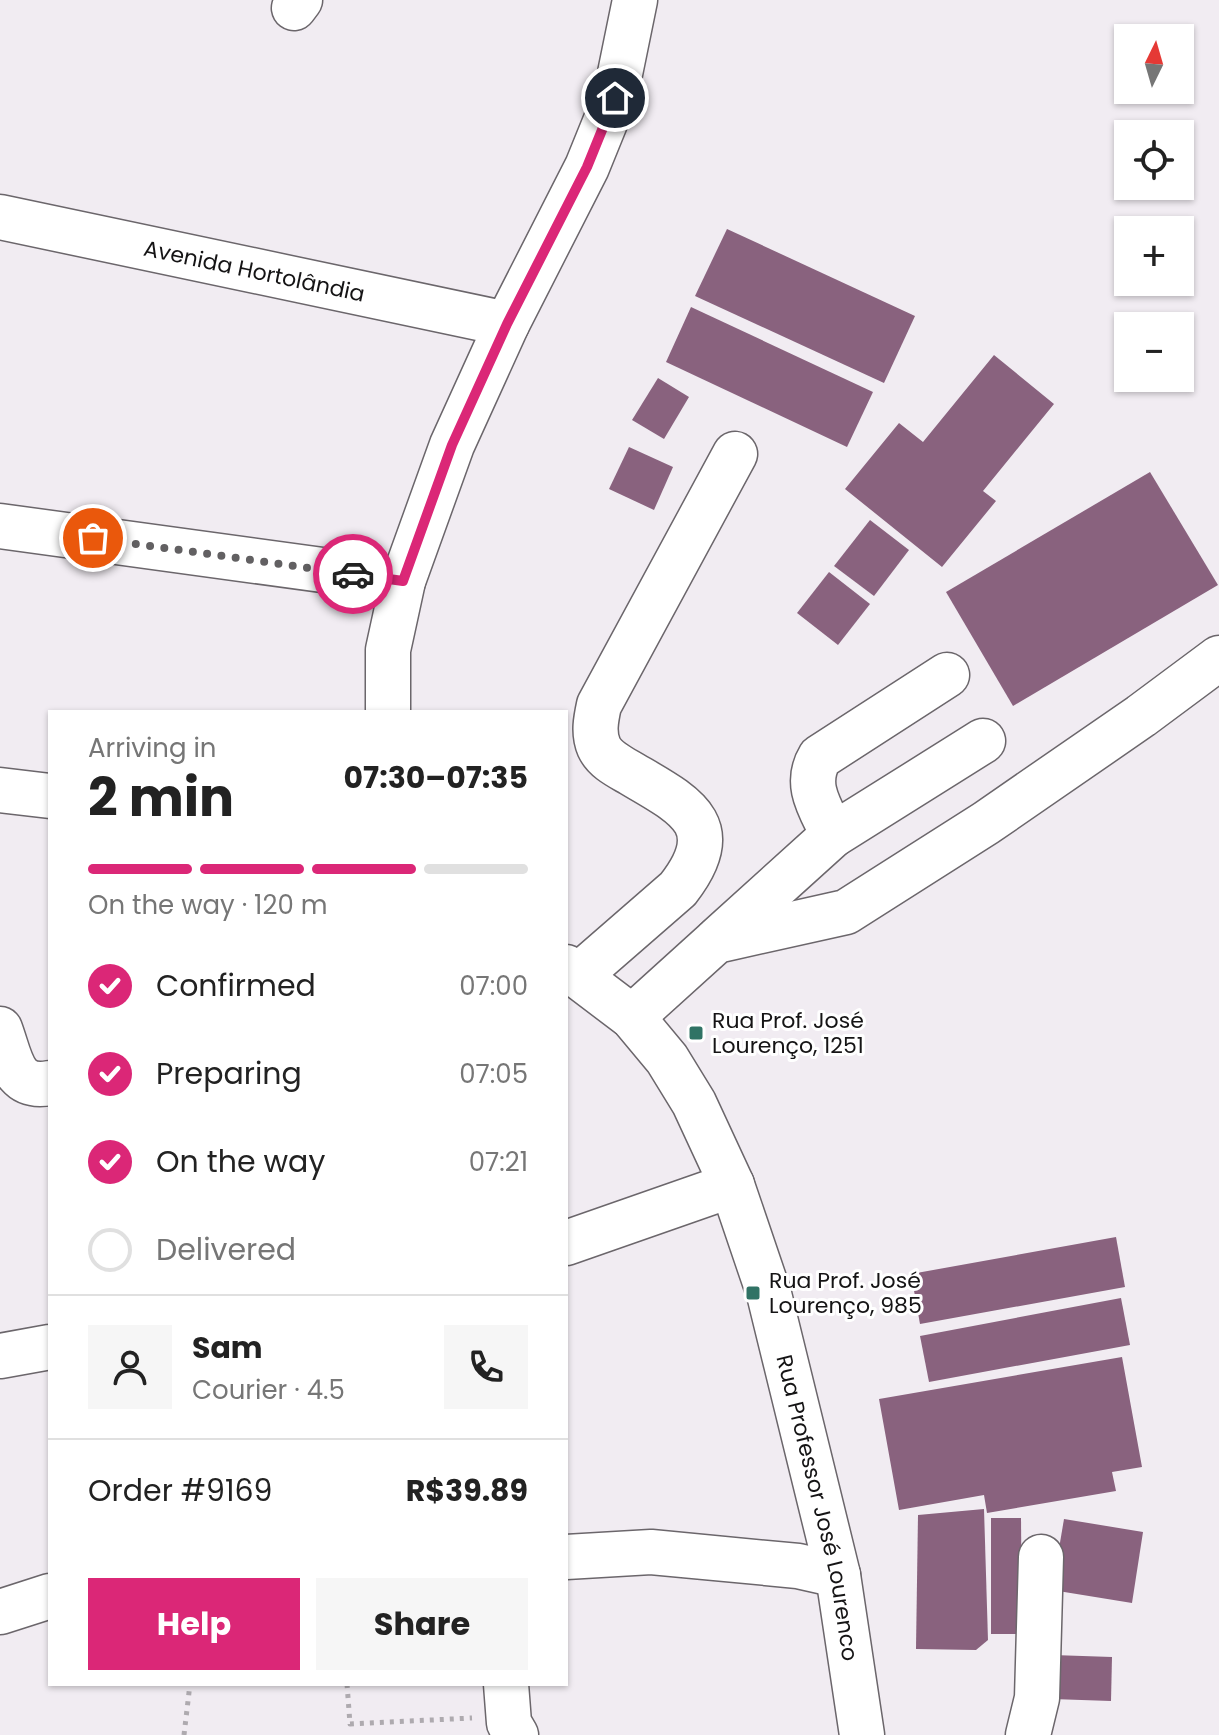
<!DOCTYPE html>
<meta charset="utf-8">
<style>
:root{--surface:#fff;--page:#f6f6f6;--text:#222;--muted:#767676;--line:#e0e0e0;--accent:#db2777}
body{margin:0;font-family:Poppins,sans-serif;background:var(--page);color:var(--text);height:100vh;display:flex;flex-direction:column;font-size:30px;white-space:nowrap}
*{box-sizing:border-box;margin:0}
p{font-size:26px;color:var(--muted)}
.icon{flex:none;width:44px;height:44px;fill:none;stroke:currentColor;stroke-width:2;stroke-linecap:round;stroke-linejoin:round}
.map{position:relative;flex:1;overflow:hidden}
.sheet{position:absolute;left:48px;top:710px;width:520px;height:976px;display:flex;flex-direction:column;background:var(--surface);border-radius:0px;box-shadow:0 2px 6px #0004}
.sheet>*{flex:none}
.needle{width:52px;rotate:5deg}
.controls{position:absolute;left:1114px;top:24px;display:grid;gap:16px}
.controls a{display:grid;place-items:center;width:80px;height:80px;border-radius:0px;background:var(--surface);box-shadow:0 2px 6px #0004;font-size:40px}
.pin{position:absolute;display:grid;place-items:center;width:68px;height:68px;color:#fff;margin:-34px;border:4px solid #fff;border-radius:50%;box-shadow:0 2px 8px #0007}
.courier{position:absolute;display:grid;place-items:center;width:80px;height:80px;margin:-40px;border:6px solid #db2777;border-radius:50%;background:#fff;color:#222;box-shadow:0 2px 10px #0007}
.headline em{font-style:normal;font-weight:700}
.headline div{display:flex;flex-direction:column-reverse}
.headline{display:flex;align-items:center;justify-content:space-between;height:136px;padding:0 40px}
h1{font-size:52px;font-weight:700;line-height:60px}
.bar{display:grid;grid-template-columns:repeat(4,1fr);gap:12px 8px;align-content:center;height:96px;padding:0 40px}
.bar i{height:10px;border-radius:6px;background:var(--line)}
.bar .on{background:var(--accent)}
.bar p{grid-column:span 4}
.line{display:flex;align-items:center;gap:20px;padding:0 40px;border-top:2px solid var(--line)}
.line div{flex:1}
.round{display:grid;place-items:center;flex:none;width:84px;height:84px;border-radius:0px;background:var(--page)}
ol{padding:0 40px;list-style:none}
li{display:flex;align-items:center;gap:24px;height:88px}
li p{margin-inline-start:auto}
li .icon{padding:8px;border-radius:50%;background:var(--accent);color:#fff;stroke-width:4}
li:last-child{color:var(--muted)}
li i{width:44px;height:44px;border:4px solid var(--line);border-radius:50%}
.action{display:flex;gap:16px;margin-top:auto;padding:16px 40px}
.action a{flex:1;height:92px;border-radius:0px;background:var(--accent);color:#fff;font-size:32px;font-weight:700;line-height:92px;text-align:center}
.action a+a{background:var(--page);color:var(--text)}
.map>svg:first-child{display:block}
.building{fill:#89627e}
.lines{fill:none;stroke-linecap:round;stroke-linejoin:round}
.minor-casing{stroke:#6b666b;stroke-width:47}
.path{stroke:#aeaaaf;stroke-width:5;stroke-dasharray:4 6;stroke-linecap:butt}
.minor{stroke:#fff;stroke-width:44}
.done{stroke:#626062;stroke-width:8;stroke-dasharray:0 14.4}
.route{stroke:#db2777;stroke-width:10}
.poi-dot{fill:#307365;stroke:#fff;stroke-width:3}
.labels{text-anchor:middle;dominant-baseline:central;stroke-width:6;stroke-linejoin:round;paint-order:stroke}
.street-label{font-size:22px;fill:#151415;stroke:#fff}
.poi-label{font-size:22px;fill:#151415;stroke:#fff;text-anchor:start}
</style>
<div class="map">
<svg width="1219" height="1735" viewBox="0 0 1219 1735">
<rect width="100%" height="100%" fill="#f1ecf2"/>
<g class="building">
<path d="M727,229l188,87 -31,67 -189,-87z"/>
<path d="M691,307l182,85 -26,55 -181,-85z"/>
<path d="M994,355l60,49 -71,87 13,10 -54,66 -97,-78 54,-66 24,19z"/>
<path d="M658,378l31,19 -25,42 -32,-19z"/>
<path d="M629,447l44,20 -19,43 -45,-21z"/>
<path d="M1150,472l68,113 -205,121 -67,-114z"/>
<path d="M870,520l39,30 -35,46 -40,-30z"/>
<path d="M829,572l41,32 -32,41 -41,-32z"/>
<path d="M1116,1237l9,50 -205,37 -9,-50z"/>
<path d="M1121,1298l9,47 -201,37 -9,-46z"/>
<path d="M1122,1357l20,110 -30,5 4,19 -129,22 -3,-18 -85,15 -20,-111z"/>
<path d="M984,1509l4,131 -12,10 -60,-1 2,-134z"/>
<path d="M991,1518h30l1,116h-31z"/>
<path d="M1064,1519l79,13 -11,71 -80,-13z"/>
<path d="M1053,1655l59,2 -1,44 -59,-2z"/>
</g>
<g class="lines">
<g class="minor-casing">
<g id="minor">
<path d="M294,8l6,-8"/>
<path id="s1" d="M0,217l507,107"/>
<path d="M0,526l403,55"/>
<path d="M388,712v-62l15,-69 49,-136 55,-121 80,-157 28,-69 20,-98"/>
<path d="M0,790l50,6"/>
<path d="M833,835c-12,-26 -30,-50 -13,-78l127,-82"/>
<path d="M718,939l115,-104 150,-94"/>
<path id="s2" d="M566,967l66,50 35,42 27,44 38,82 37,109 69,281 24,160"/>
<path d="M578,976l100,-87c50,-64 7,-84 -46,-115 -12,-7 -27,-14 -33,-27 -6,-14 -3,-28 0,-42l136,-251"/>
<path d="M632,1017l84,-76 130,-29 140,-89 155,-107 78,-58"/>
<path d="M0,1029c11,29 12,61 50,54"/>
<path d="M566,1243l166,-58"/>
<path d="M0,1356l50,-9"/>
<path d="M566,1557l85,-5 147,14 40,9"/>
<path d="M0,1612l50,-16"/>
<path d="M506,1684l3,39 7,12"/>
<path d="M1028,1735l9,-37 4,-141"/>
</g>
</g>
<g class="path">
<path d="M347,1684l3,40 122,-6"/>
<path d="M184,1735l6,-51"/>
</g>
<use href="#minor" class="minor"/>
</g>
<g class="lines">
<path class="done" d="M93,538l260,36"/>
<path class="route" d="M353,574l50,7 49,-136 55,-121 80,-157 28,-69"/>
</g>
<g class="poi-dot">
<rect x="688" y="1025" width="16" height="16" rx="4"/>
<rect x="745" y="1285" width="16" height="16" rx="4"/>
</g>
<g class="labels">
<g class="street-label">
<text stroke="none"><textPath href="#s1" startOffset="260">Avenida Hortolândia</textPath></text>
<text stroke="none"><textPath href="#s2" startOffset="614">Rua Professor José Lourenco</textPath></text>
</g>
<g class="poi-label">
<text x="712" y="1020">Rua Prof. José<tspan x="712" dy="25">Lourenço, 1251</tspan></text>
<text x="769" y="1280">Rua Prof. José<tspan x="769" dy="25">Lourenço, 985</tspan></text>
</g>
</g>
</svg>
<div class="controls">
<a><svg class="needle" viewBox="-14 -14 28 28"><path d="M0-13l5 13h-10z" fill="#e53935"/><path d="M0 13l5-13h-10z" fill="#767676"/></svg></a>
<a><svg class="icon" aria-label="locate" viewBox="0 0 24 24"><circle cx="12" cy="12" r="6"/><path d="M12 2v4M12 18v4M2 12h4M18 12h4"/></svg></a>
<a>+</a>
<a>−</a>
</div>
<div class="pin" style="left:93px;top:538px;background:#ea580c"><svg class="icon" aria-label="bag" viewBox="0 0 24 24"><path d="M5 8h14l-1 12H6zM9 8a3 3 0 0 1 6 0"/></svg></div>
<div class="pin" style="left:615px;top:98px;background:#1f2937"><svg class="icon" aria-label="home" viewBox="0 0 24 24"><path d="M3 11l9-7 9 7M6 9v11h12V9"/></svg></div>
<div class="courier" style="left:353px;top:574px"><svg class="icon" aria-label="car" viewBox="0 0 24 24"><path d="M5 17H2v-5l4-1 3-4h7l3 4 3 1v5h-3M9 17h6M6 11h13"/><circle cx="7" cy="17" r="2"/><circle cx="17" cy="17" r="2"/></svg></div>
<section class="sheet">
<div class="headline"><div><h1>2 min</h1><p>Arriving in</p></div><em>07:30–07:35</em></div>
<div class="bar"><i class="on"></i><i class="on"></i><i class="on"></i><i></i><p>On the way · 120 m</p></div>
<ol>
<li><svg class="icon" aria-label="check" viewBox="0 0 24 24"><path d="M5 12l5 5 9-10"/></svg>Confirmed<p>07:00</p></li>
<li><svg class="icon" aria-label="check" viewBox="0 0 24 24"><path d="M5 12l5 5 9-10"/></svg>Preparing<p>07:05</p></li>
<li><svg class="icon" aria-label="check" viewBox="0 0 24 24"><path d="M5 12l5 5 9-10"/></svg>On the way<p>07:21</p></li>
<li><i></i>Delivered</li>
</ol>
<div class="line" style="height:144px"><a class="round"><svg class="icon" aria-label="person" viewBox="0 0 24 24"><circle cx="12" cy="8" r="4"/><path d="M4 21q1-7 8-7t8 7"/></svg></a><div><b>Sam</b><p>Courier · 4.5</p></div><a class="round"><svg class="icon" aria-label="phone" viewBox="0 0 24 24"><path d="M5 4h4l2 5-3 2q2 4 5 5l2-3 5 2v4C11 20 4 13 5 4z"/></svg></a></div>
<div class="line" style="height:104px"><div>Order #9169</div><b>R$39.89</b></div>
<div class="action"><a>Help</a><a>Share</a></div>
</section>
</div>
